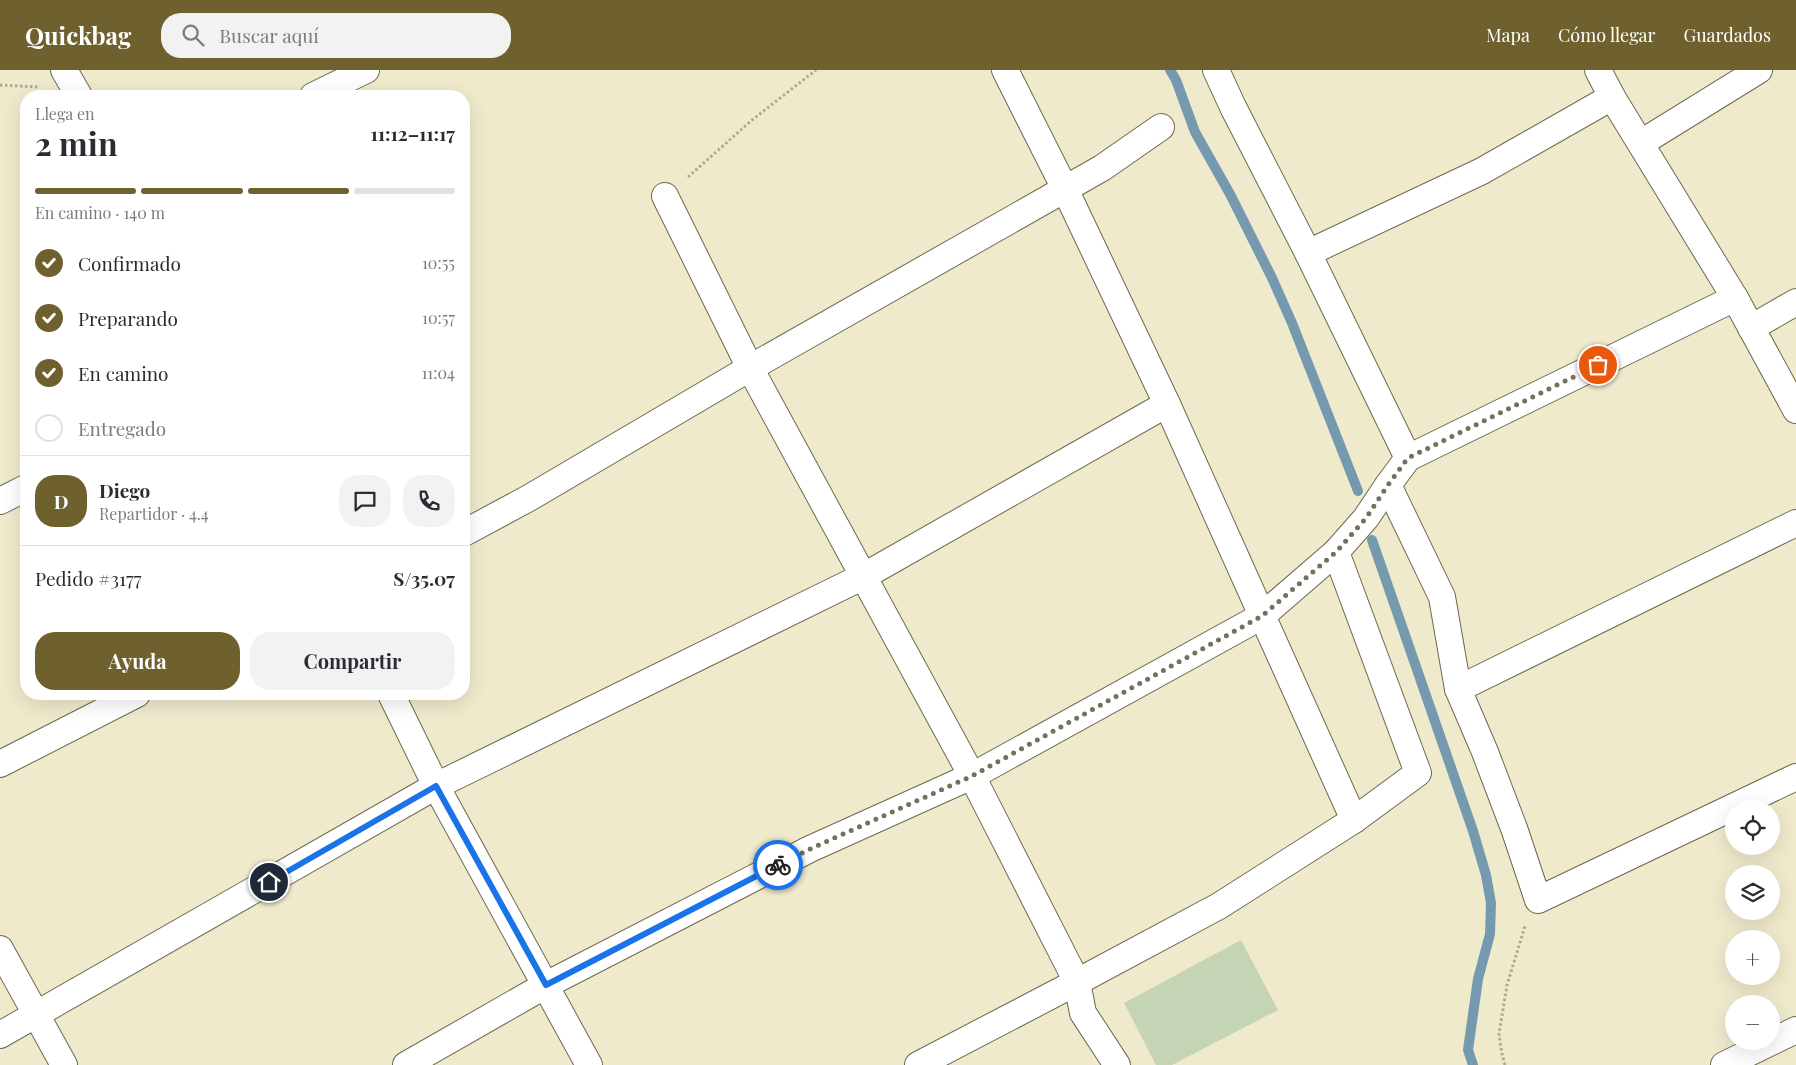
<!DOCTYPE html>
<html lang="es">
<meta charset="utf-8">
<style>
:root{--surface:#fff;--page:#f2f2f3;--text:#2b2b33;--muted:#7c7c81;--line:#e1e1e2;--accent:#6f612e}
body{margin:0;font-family:"Playfair Display",serif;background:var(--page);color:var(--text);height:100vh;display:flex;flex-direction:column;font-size:19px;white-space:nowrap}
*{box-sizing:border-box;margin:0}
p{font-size:16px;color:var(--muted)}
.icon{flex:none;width:28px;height:28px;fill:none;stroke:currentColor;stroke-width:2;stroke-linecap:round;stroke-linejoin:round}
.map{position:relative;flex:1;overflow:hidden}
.details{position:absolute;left:20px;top:20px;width:450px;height:610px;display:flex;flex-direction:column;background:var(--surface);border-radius:20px;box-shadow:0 5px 20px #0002}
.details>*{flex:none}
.buttons{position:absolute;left:1725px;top:730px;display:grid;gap:10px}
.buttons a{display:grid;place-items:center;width:55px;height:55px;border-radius:50%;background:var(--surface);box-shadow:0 5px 20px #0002;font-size:25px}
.pin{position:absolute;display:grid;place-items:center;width:42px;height:42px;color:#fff;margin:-21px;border:2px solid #fff;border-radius:50%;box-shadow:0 1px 5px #0007}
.courier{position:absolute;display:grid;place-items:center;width:50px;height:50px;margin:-25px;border:4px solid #1a73e8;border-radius:50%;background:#fff;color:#222;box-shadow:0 1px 6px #0007}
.summary em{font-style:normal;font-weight:700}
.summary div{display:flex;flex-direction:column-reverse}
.summary{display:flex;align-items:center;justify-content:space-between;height:85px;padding:0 15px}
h1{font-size:32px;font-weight:700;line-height:38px}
.bar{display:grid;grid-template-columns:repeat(4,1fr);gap:8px 5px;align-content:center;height:60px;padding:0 15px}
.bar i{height:6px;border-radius:4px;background:var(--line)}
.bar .selected{background:var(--accent)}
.bar p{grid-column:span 4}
.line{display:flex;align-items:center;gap:12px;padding:0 15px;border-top:1px solid var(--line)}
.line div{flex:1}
.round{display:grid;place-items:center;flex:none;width:52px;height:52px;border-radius:20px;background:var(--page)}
ol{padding:0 15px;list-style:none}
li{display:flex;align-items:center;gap:15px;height:55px}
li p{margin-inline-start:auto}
li .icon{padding:5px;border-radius:50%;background:var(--accent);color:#fff;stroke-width:4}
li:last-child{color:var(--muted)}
li i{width:28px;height:28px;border:2px solid var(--line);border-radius:50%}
.button{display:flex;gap:10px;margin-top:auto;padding:10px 15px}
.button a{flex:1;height:58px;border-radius:20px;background:var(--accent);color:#fff;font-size:20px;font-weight:700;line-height:58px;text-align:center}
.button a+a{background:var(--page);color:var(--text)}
header{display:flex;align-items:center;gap:30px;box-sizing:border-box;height:70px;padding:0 25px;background:var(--accent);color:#fff}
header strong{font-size:24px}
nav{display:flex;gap:28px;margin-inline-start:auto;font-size:18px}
.search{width:350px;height:45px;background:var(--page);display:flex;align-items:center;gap:12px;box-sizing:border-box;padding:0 18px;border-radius:20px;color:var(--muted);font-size:19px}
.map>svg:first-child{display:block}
.green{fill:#c5d4b5}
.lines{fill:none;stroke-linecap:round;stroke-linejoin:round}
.stream{stroke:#759ab0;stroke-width:10}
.minor-casing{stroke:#6d684e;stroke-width:28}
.path{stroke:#aea992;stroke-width:3;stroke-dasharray:2.5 2.5;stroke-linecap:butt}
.minor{stroke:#fff;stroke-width:26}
.done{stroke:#74705f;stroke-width:5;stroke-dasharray:0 9}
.route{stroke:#1a73e8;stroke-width:6}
</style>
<header>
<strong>Quickbag</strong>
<div class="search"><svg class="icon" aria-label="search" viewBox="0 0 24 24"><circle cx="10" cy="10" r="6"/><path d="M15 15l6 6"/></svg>Buscar aquí</div>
<nav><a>Mapa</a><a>Cómo llegar</a><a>Guardados</a></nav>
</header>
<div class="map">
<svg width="1796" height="995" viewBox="0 0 1796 995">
<rect width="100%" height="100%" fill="#f0eacd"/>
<path class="green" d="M1241,870l37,70 -106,55h-16l-32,-62z"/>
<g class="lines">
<g class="stream">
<path d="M1170,0l6,10 19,52 35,62 42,84 20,45 66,168"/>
<path d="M1372,470l101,291 13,44 5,28 -1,31 -12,45 -10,71 5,15"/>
</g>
<g class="minor-casing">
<g id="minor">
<path d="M64,0l15,26"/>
<path d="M1005,0l60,119 102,215 187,416"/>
<path d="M1216,0l17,37 75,146 100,205"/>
<path d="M1598,0l14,27 123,201 61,112"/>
<path d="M313,26l53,-26"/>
<path d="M1641,73l118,-73"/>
<path d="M665,126l85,172 222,408 105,206 6,31 34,52"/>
<path d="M1308,183l174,-82 130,-74"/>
<path d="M1751,258l45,-26"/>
<path d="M1388,415l54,112 16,92 27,63 30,79 23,69 258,-123"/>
<path d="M0,431l26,-13"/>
<path d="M464,463l65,-35 221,-130 352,-200 59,-41"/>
<path d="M1458,619l338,-166"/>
<path d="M391,624l45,92 153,279"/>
<path d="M0,694l137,-70"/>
<path d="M0,879l64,116"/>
<path d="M0,965l436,-249 428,-210 303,-172"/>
<path d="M406,995l140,-80 264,-136 162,-73 290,-160 74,-64 30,-34 22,-33 20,-27 327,-160"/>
<path d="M918,995l159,-83 142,-76 135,-86 64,-47 -82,-221"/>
<path d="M1724,995l72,-35"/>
</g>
</g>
<g class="path">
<path d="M0,15l39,2"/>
<path d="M688,107l64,-57 64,-50"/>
<path d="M1505,995l-3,-11 -3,-20 8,-49 18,-59"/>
</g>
<use href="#minor" class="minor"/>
</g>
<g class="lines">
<path class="done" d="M778,795l32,-16 162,-73 290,-160 74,-64 30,-34 22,-33 20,-27 190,-93"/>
<path class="route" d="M269,812l167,-96 110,199 232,-120"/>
</g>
</svg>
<div class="buttons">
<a><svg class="icon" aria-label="locate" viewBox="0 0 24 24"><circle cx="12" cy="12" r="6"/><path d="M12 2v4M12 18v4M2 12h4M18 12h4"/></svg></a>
<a><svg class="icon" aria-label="layers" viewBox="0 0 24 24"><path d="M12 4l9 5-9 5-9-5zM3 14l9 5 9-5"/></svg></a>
<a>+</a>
<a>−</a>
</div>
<div class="pin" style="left:1598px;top:295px;background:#ea580c"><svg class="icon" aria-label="bag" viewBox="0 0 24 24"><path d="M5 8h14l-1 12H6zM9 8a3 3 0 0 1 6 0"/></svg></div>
<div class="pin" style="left:269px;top:812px;background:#1f2937"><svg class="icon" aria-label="home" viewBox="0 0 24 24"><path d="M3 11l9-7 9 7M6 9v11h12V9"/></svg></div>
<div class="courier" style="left:778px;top:795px"><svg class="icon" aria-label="bike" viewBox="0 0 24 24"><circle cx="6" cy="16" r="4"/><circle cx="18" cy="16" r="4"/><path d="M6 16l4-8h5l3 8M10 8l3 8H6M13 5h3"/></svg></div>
<section class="details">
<div class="summary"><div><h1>2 min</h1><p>Llega en</p></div><em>11:12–11:17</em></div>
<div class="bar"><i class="selected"></i><i class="selected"></i><i class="selected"></i><i></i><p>En camino · 140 m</p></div>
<ol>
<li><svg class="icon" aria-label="check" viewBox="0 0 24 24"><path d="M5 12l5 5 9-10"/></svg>Confirmado<p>10:55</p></li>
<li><svg class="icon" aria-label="check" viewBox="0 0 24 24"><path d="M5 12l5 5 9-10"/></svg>Preparando<p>10:57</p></li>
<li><svg class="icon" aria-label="check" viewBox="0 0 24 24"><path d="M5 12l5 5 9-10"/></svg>En camino<p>11:04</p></li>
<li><i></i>Entregado</li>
</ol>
<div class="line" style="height:90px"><b class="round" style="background:var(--accent);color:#fff">D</b><div><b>Diego</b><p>Repartidor · 4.4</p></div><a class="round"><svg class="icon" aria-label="chat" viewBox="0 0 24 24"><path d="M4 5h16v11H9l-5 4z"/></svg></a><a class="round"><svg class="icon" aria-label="phone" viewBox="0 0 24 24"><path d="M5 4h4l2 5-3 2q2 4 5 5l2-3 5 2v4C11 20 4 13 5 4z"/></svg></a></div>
<div class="line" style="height:65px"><div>Pedido #3177</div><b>S/35.07</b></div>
<div class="button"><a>Ayuda</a><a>Compartir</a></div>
</section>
</div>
